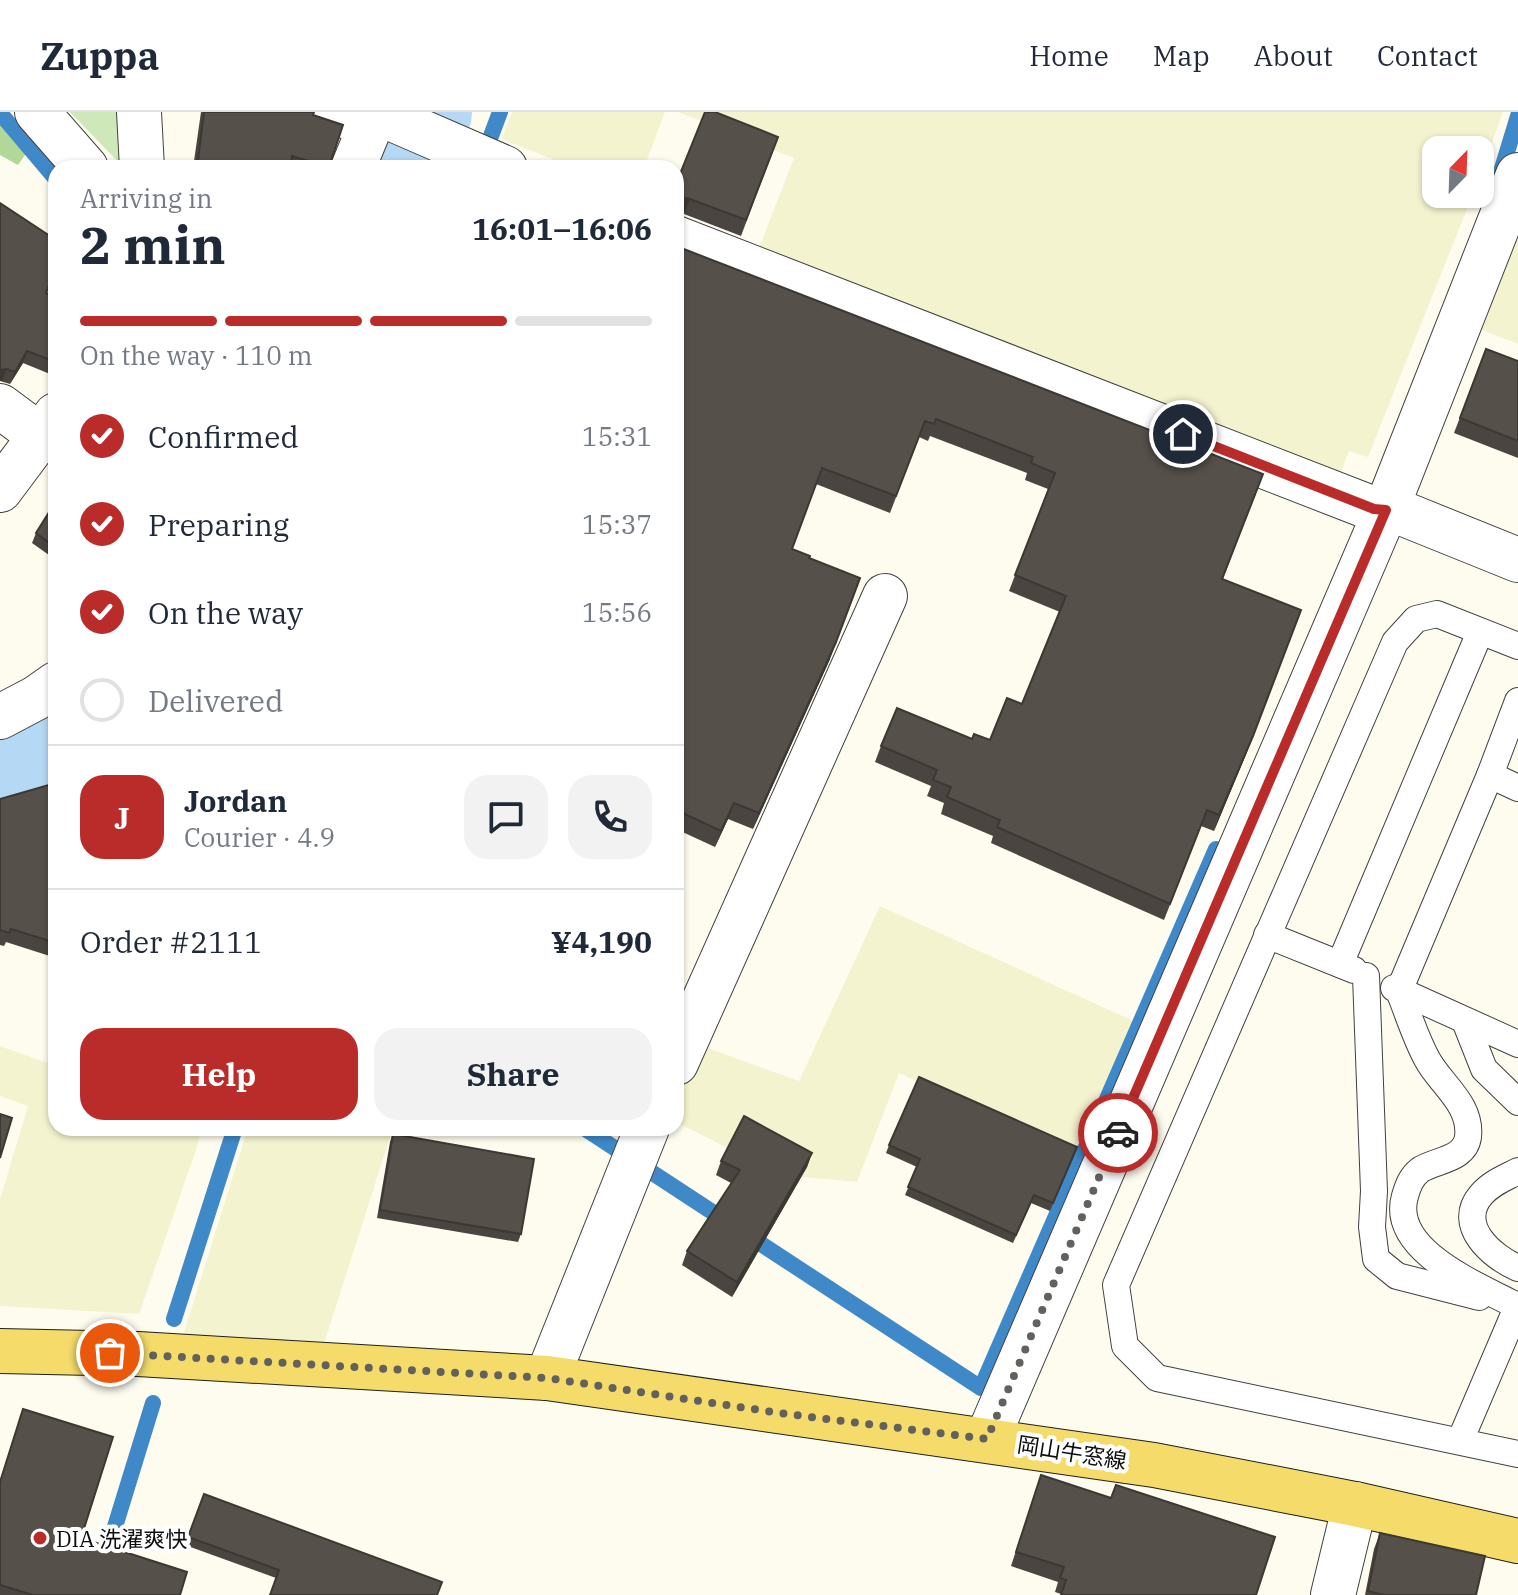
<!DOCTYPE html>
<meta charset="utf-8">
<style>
:root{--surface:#fff;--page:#f2f2f3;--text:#1f2937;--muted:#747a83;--line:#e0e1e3;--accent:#ba2c2a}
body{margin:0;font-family:"IBM Plex Serif","Noto Sans JP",serif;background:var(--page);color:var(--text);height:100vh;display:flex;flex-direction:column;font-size:30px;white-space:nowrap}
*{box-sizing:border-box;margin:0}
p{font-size:26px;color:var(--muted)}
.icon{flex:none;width:44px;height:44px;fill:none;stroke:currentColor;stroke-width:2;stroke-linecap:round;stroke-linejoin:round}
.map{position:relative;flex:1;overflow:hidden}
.drawer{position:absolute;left:48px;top:48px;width:636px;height:976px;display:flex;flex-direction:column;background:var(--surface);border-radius:24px;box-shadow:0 2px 6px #0004}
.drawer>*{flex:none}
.needle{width:52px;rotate:23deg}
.tools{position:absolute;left:1422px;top:24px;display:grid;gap:16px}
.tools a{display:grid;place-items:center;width:72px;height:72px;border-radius:16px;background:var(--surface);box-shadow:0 2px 6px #0004;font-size:40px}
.pin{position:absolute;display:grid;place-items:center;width:68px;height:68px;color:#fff;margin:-34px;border:4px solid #fff;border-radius:50%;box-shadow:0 2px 8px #0007}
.courier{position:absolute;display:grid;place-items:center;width:80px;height:80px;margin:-40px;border:6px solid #ba2c2a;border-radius:50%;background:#fff;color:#222;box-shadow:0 2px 10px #0007}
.headline em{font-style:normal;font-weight:700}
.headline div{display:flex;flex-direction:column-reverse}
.headline{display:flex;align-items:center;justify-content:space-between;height:136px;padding:0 32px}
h1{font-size:52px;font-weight:700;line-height:60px}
.bar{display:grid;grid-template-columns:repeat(4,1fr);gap:12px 8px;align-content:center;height:96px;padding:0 32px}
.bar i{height:10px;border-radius:6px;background:var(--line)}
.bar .selected{background:var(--accent)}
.bar p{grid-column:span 4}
.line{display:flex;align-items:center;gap:20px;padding:0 32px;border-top:2px solid var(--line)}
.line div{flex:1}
.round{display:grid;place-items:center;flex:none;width:84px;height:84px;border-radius:24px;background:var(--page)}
ol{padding:0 32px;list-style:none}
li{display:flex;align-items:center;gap:24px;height:88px}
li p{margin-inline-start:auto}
li .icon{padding:8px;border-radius:50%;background:var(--accent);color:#fff;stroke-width:4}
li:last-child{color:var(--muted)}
li i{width:44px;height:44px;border:4px solid var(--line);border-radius:50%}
.primary-button{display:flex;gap:16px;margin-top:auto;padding:16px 32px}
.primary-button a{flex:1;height:92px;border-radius:24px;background:var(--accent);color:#fff;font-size:32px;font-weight:700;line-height:92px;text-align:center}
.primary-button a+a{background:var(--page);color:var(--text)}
header{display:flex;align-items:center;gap:48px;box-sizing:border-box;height:112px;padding:0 40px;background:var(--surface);border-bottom:2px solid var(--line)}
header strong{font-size:38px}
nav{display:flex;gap:44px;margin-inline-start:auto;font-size:28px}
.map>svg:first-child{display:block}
.farmland{fill:#f4f3d0}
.green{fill:#cfe8ba}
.forest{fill:#b2d899}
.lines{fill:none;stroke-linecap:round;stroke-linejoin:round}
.stream{stroke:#3f89c9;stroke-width:16}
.river{stroke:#b5d9f4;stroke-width:98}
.service-casing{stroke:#414141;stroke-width:28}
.minor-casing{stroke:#414141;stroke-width:46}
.primary-casing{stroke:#1f1f1f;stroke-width:46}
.service{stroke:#fff;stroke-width:26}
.minor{stroke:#fff;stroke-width:44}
.primary{stroke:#f4db6a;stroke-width:44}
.wall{fill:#4a4540}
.shaded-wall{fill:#3c3834}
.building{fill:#56504a;stroke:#3c3834;stroke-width:2}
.done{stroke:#62615d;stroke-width:8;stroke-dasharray:0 14.4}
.route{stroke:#ba2c2a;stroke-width:10}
.poi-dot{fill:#ba2c2a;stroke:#fff;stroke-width:3}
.labels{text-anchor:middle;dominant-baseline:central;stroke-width:8;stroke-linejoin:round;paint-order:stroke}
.street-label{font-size:22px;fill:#0e0e0e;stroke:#fff}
.poi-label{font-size:22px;fill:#0e0e0e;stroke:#fff;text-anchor:start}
</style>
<header>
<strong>Zuppa</strong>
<nav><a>Home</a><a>Map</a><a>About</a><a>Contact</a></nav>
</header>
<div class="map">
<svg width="1518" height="1483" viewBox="0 0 1518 1483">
<rect width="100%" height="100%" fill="#fefcef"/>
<g class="farmland">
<path d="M512,0h153l-21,56h-70l-72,-29z"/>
<path d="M678,0h825l-23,64v-26h-44v44h37l-105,263 -19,-6 -8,21 -582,-224 35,-90z"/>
<path d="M1518,93v139l-47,-18z"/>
<path d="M880,794l258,117 -64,131 -175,-81 -42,109 -76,-7 -105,-53v-14l26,-62 97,35z"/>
<path d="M56,925v91h145l-4,19 -58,167 -139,-8v-107l28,-93 -28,-10v-50l47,17z"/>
<path d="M248,1016h145l-70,219 -140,-11z"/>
</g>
<path class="green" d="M70,0h52l2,56z"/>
<path class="forest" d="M0,0l36,27 -18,26 -18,-10z"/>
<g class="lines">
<g class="stream">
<path d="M0,1l56,66"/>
<path d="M491,24l9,-24"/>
<path d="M433,56l23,-56"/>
<path d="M1500,63l18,-59"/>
<path d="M584,1016l397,260 235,-539"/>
<path d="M174,1207l61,-191"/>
<path d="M94,1483l59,-192"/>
</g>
<g class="river">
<path d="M402,56l21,-56"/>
<path d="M0,651l56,-24"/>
</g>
<g class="service-casing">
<g id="service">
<path d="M1518,534l-81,-32 -21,5 -21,23 -279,643 9,61 32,32 361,76"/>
<path d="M1490,663l28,13"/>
<path d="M1267,823l87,35"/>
<path d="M1340,852l140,-332"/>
<path d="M1366,864l8,215 -2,36 4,32 21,17 82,21"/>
<path d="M1394,876l124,56"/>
<path d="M1465,909l19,48 34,33"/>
<path d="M1518,1059c-13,7 -27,12 -37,24 -26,30 11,62 37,73"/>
<path d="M1517,1194c-37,-20 -128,-55 -112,-110 3,-10 6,-19 15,-26 15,-10 45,-10 48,-33 4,-33 -28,-53 -41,-78 -12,-22 -19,-46 -28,-68l91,-216 28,-74"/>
<path d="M1460,1329l58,-136"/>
</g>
</g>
<g class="minor-casing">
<g id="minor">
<path d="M37,0l49,56"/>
<path d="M139,0l3,56"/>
<path d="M335,0l36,14"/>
<path d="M376,0l129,56"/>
<path d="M353,56l23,-56"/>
<path d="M676,126l698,271 20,1 124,50"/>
<path d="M0,294l39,29"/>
<path d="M0,378l56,-75"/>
<path d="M0,605l36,-19 20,-14"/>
<path d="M676,951l209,-467"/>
<path d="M547,1266l100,-250"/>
<path d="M987,1327l399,-929 132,-335"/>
<path d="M1333,1483l22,-91"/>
</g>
</g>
<g class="primary-casing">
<path id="primary" d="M0,1239l138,3 409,24 607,87 201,39 163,37"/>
</g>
<use href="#service" class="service"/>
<use href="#minor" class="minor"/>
<use href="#primary" class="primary"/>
</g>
<g class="wall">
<path d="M201,0h113l-1,3 30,10 -14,43h-136z"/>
<path d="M778,25l-37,99 -57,-22 -8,-30z"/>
<path d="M56,128v31l-10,22 10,4v76l-1,3 -32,-13 -13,21 -10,-3z"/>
<path d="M676,134l587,228 -40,105 24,173 -33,79 -13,-5 -37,94 -173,-77 2,-7 -52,-22 3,-11 -17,-7 4,-10 -56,-24 6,-16 91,-7 18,1 32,-36 38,-92 -51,-21 39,-102 -23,-9 2,-7 -97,-37 -2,5 -9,-4 -29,76 -74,-29 -24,65 17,9 21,101 -77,170 -25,-10 -13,28 -39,-18z"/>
<path d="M1486,237l32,12v97l-64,-25z"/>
<path d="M56,389v59l-24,-17 4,-10z"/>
<path d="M56,675v171l-50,-16 -2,4 -4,-1v-146z"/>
<path d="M56,986v12l-4,-1z"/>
<path d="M108,1016h48l-3,7 -18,-6 -3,7z"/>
<path d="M393,1022l128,100 -3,8 -141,-24 13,-76z"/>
<path d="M889,1033l185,11 -24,55 -19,-8 -18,40 -108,-48 12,-28 -31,-14z"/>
<path d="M812,1041l-5,14 -75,130 -50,-32 5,-14 44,-68 -15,-8 5,-14z"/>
<path d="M0,1369l81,57 99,57h-180z"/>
<path d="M1036,1377l75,9 164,39 -214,57 -6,-2 3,-10 -47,-16z"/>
<path d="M204,1382l238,88 -166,-4 -91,-33z"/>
<path d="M1380,1421l96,62h-111l9,-46z"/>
</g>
<g class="shaded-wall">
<path d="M679,85l11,2 -6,15h-8v-16z"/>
<path d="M27,239l-4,12 -13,21 5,-12z"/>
<path d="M7,257l-5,12h-2v-11z"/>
<path d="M860,466l-30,81 -77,170 6,-16z"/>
<path d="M1301,498l-54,142 -33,79 5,-16z"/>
<path d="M734,691l-6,16 -13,28 6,-16z"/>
<path d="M812,1041l-5,14 -75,130 5,-15z"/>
</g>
<g class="building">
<path d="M204,0h110l-1,3 30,10 -14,42 -37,-11 -1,12h-94z"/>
<path d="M705,0h10l63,25 -32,83 -56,-21 -11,-2 -3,1v-14z"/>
<path d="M0,91l56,37v29l-10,24 10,4v65l-29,-11 -12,21 -8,-3 -7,1z"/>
<path d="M676,134l587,228 -41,105 79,31 -48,126 -34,79 -12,-5 -37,94 -173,-77 3,-7 -53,-23 4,-10 -18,-7 4,-10 -56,-24 16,-38 75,31 2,-5 16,6 17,-42 15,6 44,-108 -51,-21 40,-102 -24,-10 2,-6 -97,-38 -2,5 -9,-3 -29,75 -74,-28 -30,81 18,7 -1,2 51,20 -24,64 -77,171 -25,-10 -13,28 -45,-21z"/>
<path d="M1486,237l32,12v80l-58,-23z"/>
<path d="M56,389v47l-20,-15z"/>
<path d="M52,672l4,3v156l-45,-14 -2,4 -9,-3v-131z"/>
<path d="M919,965l158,70 -24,56 -19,-8 -18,40 -108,-48 12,-28 -31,-14z"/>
<path d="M0,1002l12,4 -12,40z"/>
<path d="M744,1004l68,37 -75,129 -50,-31 53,-81 -19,-9z"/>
<path d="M393,1022l141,25 -13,75 -141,-24z"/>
<path d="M23,1297l90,28 -32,101 106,34 -7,23h-147l-33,-10v-103z"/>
<path d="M1041,1363l70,23 5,-13 159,52 -19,58h-195l5,-15 -6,-2 4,-11 -48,-15z"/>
<path d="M204,1382l238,88 -5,13h-167l9,-25 -91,-33z"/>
<path d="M1380,1421l105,23 -9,39h-92l-16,-4z"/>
</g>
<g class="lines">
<path class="done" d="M110,1241l437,25 232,35 208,26 131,-306"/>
<path class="route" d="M1118,1021l268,-623 -12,-1 -191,-75"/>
</g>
<circle class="poi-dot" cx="40" cy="1426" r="8"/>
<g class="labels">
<g class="street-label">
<text transform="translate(1072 1340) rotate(9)">岡山牛窓線</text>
</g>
<g class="poi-label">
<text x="56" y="1426">DIA 洗濯爽快</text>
</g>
</g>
</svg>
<div class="tools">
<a><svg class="needle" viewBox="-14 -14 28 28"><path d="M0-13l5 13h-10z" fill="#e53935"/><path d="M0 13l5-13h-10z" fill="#747a83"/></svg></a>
</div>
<div class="pin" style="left:110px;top:1241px;background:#ea580c"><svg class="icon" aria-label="bag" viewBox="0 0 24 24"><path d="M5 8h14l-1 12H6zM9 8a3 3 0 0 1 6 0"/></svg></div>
<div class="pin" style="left:1183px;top:322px;background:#1f2937"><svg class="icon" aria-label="home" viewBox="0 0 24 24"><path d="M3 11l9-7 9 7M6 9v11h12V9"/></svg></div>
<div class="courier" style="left:1118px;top:1021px"><svg class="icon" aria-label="car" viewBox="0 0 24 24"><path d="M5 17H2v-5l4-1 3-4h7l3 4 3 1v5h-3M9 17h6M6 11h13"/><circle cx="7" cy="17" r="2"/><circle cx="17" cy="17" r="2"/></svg></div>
<section class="drawer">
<div class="headline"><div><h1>2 min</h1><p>Arriving in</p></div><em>16:01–16:06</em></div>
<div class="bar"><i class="selected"></i><i class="selected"></i><i class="selected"></i><i></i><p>On the way · 110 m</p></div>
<ol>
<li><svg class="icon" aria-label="check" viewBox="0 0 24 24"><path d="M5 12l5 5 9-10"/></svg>Confirmed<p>15:31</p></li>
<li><svg class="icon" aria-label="check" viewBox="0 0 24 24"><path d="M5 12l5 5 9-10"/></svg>Preparing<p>15:37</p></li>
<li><svg class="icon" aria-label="check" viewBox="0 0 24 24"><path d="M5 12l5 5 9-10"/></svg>On the way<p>15:56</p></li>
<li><i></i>Delivered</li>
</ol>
<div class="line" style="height:144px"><b class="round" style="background:var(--accent);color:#fff">J</b><div><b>Jordan</b><p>Courier · 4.9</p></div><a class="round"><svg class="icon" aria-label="chat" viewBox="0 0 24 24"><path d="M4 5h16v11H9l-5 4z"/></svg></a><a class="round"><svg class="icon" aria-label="phone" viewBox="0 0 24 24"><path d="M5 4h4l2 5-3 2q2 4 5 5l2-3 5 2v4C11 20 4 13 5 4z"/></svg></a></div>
<div class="line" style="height:104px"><div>Order #2111</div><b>¥4,190</b></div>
<div class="primary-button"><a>Help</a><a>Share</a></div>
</section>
</div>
